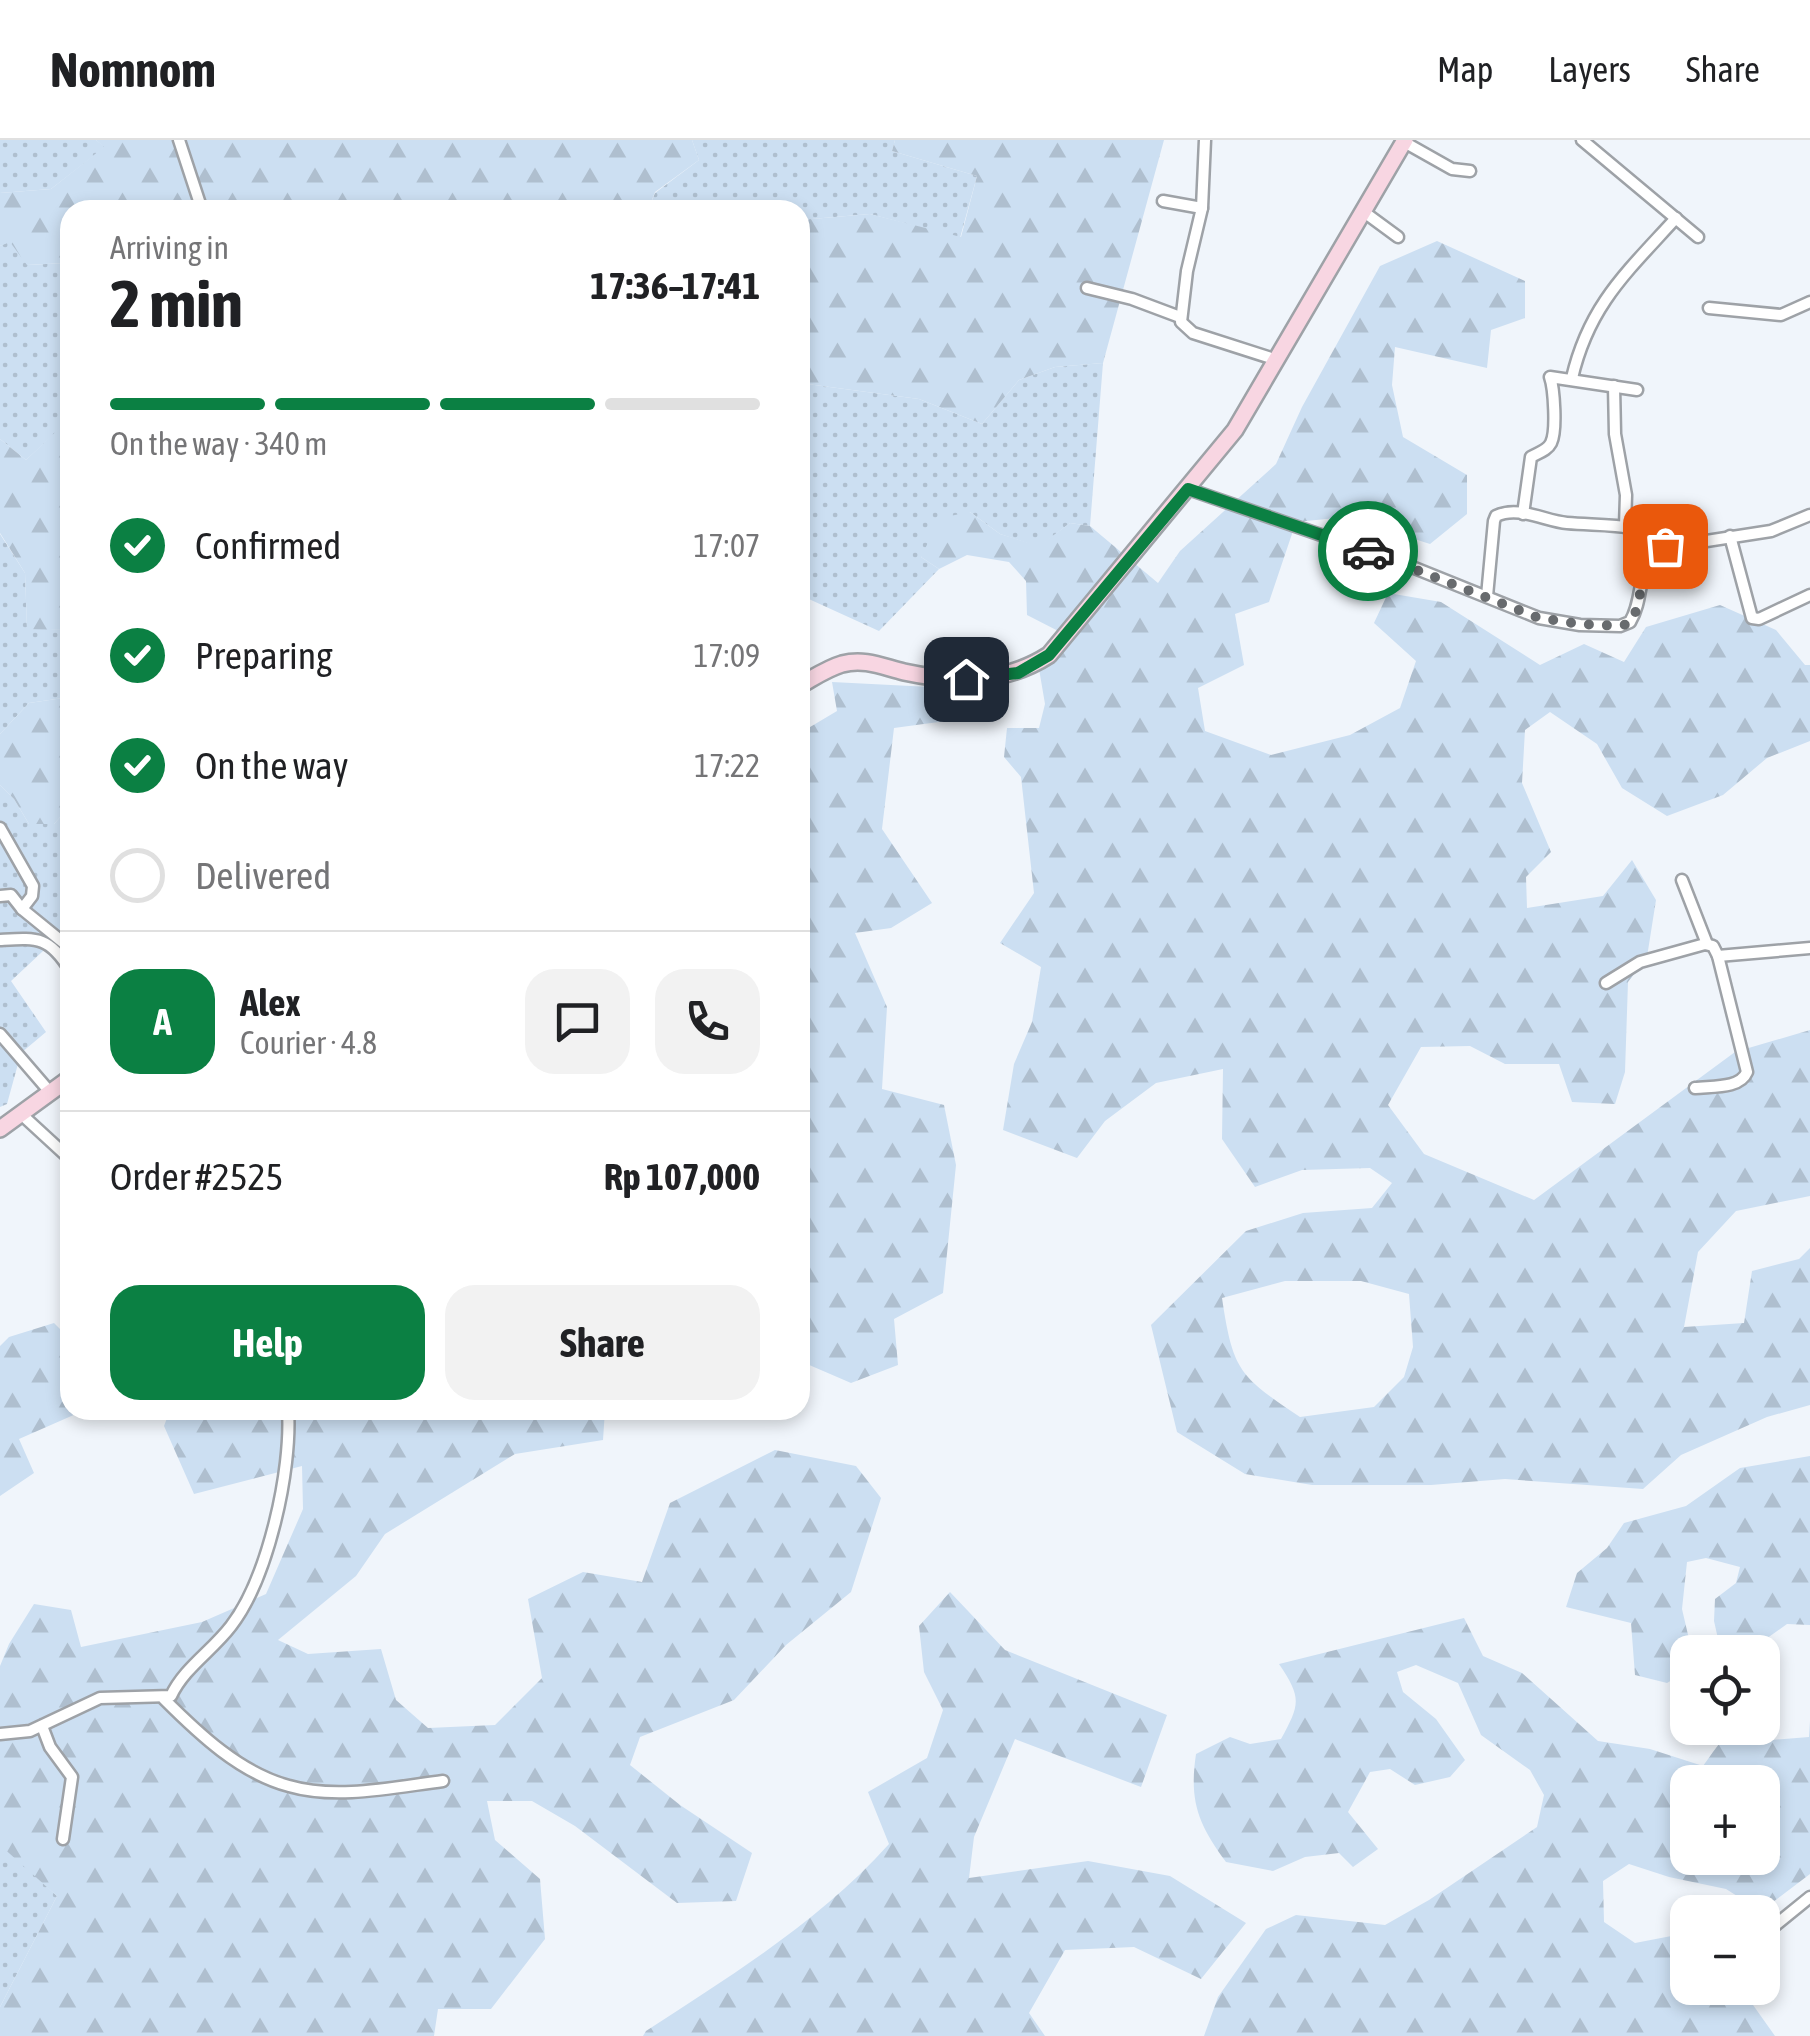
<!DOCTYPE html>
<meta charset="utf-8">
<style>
:root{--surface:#fff;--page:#f2f2f2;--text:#202124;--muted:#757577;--line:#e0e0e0;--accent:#0b8043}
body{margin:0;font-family:"Asap Condensed",sans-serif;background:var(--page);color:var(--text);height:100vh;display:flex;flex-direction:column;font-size:38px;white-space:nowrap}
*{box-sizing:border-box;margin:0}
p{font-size:32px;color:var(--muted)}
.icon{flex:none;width:55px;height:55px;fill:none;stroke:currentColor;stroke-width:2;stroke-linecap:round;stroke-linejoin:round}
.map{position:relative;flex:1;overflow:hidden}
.panel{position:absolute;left:60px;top:60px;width:750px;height:1220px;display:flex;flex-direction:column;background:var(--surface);border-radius:30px;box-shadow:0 5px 15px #0003}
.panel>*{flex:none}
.controls{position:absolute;left:1670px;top:1495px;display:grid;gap:20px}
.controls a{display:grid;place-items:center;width:110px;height:110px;border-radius:20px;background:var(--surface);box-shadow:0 5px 15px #0003;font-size:50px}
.pin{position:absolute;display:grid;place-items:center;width:85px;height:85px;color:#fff;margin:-42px;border-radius:20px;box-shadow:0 5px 15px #0006}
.courier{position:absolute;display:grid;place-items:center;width:100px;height:100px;margin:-50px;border:8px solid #0b8043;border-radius:50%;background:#fff;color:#222;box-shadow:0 2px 12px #0007}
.headline em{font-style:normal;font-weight:700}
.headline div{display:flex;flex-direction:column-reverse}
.headline{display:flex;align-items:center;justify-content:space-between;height:170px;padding:0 50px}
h1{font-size:65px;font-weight:700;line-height:75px}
.bar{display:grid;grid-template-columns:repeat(4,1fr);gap:15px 10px;align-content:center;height:120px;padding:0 50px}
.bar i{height:12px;border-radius:8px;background:var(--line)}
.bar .on{background:var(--accent)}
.bar p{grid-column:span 4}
.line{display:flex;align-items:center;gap:25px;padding:0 50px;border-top:2px solid var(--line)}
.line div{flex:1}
.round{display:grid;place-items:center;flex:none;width:105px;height:105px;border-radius:30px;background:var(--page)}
ol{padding:0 50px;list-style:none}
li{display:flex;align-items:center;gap:30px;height:110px}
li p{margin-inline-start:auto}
li .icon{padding:10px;border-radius:50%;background:var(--accent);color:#fff;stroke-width:4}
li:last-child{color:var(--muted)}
li i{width:55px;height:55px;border:5px solid var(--line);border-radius:50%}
.action{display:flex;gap:20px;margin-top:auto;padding:20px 50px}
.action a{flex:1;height:115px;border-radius:30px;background:var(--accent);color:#fff;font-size:40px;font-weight:700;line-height:115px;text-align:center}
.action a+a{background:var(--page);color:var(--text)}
header{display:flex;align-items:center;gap:60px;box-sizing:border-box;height:140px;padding:0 50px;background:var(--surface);border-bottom:2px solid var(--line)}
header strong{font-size:48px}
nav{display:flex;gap:55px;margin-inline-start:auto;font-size:35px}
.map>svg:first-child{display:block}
.grass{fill:url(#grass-dots)}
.forest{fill:url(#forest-firs);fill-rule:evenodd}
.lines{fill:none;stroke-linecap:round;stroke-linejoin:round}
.street-casing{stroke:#9ea2a7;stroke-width:15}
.secondary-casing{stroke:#9ea2a7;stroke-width:20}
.street{stroke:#fff;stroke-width:10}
.secondary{stroke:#f8d6e2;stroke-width:15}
.done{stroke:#686b6e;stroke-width:10;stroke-dasharray:0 18}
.route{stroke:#0b8043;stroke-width:12}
</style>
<header>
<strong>Nomnom</strong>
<nav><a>Map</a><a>Layers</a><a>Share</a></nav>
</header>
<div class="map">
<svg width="1810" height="1896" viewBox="0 0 1810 1896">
<defs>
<pattern id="grass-dots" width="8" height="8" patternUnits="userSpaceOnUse" patternTransform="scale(2.5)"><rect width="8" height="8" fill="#ccdff2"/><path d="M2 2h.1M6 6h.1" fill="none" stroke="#afbfcf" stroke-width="1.8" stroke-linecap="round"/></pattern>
<pattern id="forest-firs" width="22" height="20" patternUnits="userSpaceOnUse" patternTransform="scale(2.5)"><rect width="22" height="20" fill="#ccdff2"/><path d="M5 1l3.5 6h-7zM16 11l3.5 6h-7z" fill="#afbfcf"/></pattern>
</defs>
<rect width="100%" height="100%" fill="#f0f5fb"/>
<g class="grass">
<path d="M0,0h96l9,7 -54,42 -51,4z"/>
<path d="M692,0h203l-3,11 85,25 -17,62 -90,-24 -70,6v-10h-152l7,-17 44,-33z"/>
<path d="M10,101l18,24 36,-2 6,6v157l-6,-1 -38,35 -26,-21v-193z"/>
<path d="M1103,223l-13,163 -20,-3 -31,24 -39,-13 -30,-22 -49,45 18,12 -60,62 -79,-36v-212l119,16 63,25 37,-44 36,-13z"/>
<path d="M0,394l25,39 2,55 43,2v67l-41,6 -29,31z"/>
<path d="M0,645l14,14 15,25h25l16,-18v138l-12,-7 -47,44 35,51 -25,21 -14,51 -7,3z"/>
<path d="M2,1704l55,52 -57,111v-162z"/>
</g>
<g class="forest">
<path d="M96,0h596l7,20 -44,32 -7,18h-578v59l-6,-6 -37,2 -17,-23 -10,4v-53l51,-4 53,-42z"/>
<path d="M895,0h269l-61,223 -48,4 -36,13 -37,44 -63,-25 -119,-16v-163l70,-6 91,23 16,-61 -85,-25z"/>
<path d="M1437,101l88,40v37l-34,12 -4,38 -92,-21 -3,38 11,52 64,38v39l-37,30 -84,-27 -50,5 -27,80 -34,12 9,51 -46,23 7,43 66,24 79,-20 50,-27 16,-47 -42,-38 14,-30 53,9 99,63 44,-21 40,18 22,-35 74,-22 56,25 29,35h5v76l-43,17 -44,37 -56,21 -45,-28 -25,-44 -47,-32 -25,18 -3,53 29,69 -25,25 1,31 76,-12 29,-36 24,40 -9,57 -19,25 -3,90 -10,32 -43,-2 -13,-38h-54l-35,-18 -49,1 -33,58 36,49 110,46 201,-148 75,-22v166l-74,15 -38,41 -14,75 60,-4 8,-52 47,-12 11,-11v157l-43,12 -86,38 -38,34 -138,-10 -74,6h-119l-67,-11 -68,-42 -26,-107 95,-94 57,-18 69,-5 20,-25 -22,-15 -68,2 -47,17 -33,-48 1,-70 -67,14 -51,38 -28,37 -74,-28 11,-66 18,-42 9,-55 -41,-24 34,-50 -13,-116 -17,-20 3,-29h32l6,-24 -7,-41 28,-28 -39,-20 -1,-34 -17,-19 -42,-7 -28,14 -18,-12 19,-39 30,-6 30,22 39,12 31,-23 20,3 68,57 22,-32 96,-87 26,-57 78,-141zM1285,1141h76l48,13 4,53 -9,30 -30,30 -74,10c-61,-41 -67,-46 -78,-119z"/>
<path d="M64,284l6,2v204l-43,-1 -2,-56 -25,-40v-94l26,21z"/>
<path d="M832,542l118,6 -4,33 -52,7 -12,101 50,74 -41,25 -36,5 32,74 -5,82 62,16 12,60 -13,128 -49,26 4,46 -47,18 -51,-22v-628l37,-22z"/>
<path d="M70,557v109l-16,18h-25l-15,-25 -14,-14v-51l29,-31z"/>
<path d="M54,1183l16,16v71h15l-66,29 15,34 -34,23v-150l9,-9z"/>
<path d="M170,1270h435l-2,30 -88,14 -130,80 -29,42 -78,64 30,14 73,-5 15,51 32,28 67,-3 47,-47 -14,-79 55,-27 59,10 28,-79 105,-53 81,16 25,32 -30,94 -65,53 -52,55 -94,37 -10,28 50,40 72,48 -16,48 -59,2 -102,-77 -43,-25h-45l8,39 45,39 5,60 -54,70h-53l-4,27h-434v-29l57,-111 -57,-51v-179l9,-22 25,-40 37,6 10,37 121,-25 64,-28 37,-85 -1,-43 -108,28 -30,-68z"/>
<path d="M1810,1316v169l-23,-1 -31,22 -1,6h-34l-7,-31 1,-22 21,-16 4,-16 -34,-9 -19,4 -5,47 10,43h-4l-1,19 -20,12 -32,-8 -4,-52 -65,-16 11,-34 30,-25 17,-25 62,-17 54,-38z"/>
<path d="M950,1452l55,58 162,65 -26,72 -126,-48 -41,98 -5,41 119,-17 82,15 76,47 -45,56 -67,-32 -69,3 -36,63 16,23h-402l3,-5c86,-56 174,-110 243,-187l-21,-52 59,-34 16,-48 -19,-38 -5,-46z"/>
<path d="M1464,1478l19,38 39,17 76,68 52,8 53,17c21,-28 22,-38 59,-38l1,-11 8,23 38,-3 1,-16v153l-49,37 -35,-22 -57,-12 -40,-13 -26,17 1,41 31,21 52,-10 1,55h53l34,48h-571l14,-39 48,-68 30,-14 89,10 44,-25 108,-73 7,-32 -14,-25 -49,-35 -23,-52 -42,-18 -19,7 6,20 33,27 29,41 -15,17 -35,8 -25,-16 -20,3 -22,40 30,37 -25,18 -14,-14 -34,4 -32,14 -47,-9c-28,-38 -37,-61 -30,-108l34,-17 20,7 31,-5c19,-35 21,-41 -2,-75zM1688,1642h74v76h-74z"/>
</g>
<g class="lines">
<g class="street-casing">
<g id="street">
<path d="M179,0l23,70"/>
<path d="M1205,0l-3,68 -15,63 -6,51 12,11 81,26"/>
<path d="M1582,0l116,97"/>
<path d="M1404,2l48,27 18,2"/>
<path d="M1163,61l39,7"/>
<path d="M1364,72l34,25"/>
<path d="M1087,148l45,11 48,18"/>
<path d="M1709,168l72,7 29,-13"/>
<path d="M1572,238c17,-73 55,-106 104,-160"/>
<path d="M1614,246l1,48 11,61 -1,32"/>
<path d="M1188,349l214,74 137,55 41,7 40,1 10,-4c14,-23 7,-52 25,-73l116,-18 39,-16"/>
<path d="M1523,374l8,-57c6,-4 16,-6 20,-14 6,-12 3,-55 -1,-66l87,13"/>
<path d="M1730,396l22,82 7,1 51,-24"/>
<path d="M1487,456l7,-75 2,-5c22,-11 49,5 71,7 22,2 44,1 66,5l8,4 14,17"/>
<path d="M0,688l33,58 -1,10 -10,13"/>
<path d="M1682,740l25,64"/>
<path d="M0,756l11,-1 11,14 48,39"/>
<path d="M0,800c37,-2 49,-4 70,30"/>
<path d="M1606,843l34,-21 65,-18 8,2 5,10 92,-8"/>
<path d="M0,894l50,58"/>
<path d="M1695,948c17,-2 45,1 52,-16l-29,-116"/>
<path d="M20,973l50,46"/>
<path d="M164,1559c35,35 76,74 125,87 48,14 106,1 154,-5"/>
<path d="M42,1586l8,21 22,30 -9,62"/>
<path d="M0,1594l30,-3 70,-33 71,-2c13,-28 41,-45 60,-70 37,-48 61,-156 57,-216"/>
<path d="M1762,1796l48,-39"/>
</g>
</g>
<g class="secondary-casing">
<g id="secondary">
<path d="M800,545c13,-7 28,-17 42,-21 23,-6 41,3 62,8 51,11 100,12 145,-17l186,-225 170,-290"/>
<path d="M0,989l70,-51"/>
</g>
</g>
<use href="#street" class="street"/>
<use href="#secondary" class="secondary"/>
</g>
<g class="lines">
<path class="done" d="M1368,411l171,67 41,6 40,2 8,-2 6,-6 16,-64 15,-8"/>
<path class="route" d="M966,539l52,-6 31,-18 139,-166 180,62"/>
</g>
</svg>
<div class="controls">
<a><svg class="icon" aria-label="locate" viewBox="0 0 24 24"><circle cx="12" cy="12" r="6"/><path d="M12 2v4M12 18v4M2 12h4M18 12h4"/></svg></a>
<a>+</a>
<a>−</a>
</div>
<div class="pin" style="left:1665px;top:406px;background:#ea580c"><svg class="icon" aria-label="bag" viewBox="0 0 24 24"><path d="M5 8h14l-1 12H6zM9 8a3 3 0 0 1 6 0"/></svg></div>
<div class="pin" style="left:966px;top:539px;background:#1f2937"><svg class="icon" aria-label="home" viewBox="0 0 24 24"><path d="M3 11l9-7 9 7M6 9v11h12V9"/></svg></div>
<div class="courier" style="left:1368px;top:411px"><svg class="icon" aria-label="car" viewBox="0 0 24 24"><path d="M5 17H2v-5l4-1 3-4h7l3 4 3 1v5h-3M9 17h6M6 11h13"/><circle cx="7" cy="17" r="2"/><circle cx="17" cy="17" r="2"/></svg></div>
<section class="panel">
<div class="headline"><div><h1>2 min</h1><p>Arriving in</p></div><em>17:36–17:41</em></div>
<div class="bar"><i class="on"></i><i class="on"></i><i class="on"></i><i></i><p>On the way · 340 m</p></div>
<ol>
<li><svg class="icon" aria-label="check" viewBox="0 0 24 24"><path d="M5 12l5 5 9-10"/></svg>Confirmed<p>17:07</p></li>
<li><svg class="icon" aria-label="check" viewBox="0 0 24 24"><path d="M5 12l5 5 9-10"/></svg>Preparing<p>17:09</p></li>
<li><svg class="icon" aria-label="check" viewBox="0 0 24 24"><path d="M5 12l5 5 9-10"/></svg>On the way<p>17:22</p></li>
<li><i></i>Delivered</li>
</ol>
<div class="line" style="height:180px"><b class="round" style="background:var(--accent);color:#fff">A</b><div><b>Alex</b><p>Courier · 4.8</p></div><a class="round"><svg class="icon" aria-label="chat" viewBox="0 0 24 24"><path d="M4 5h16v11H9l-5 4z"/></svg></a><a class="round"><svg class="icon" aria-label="phone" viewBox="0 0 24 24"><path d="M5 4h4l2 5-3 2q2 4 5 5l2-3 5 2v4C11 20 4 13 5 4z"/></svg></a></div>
<div class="line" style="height:130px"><div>Order #2525</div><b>Rp 107,000</b></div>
<div class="action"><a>Help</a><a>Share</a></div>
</section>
</div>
